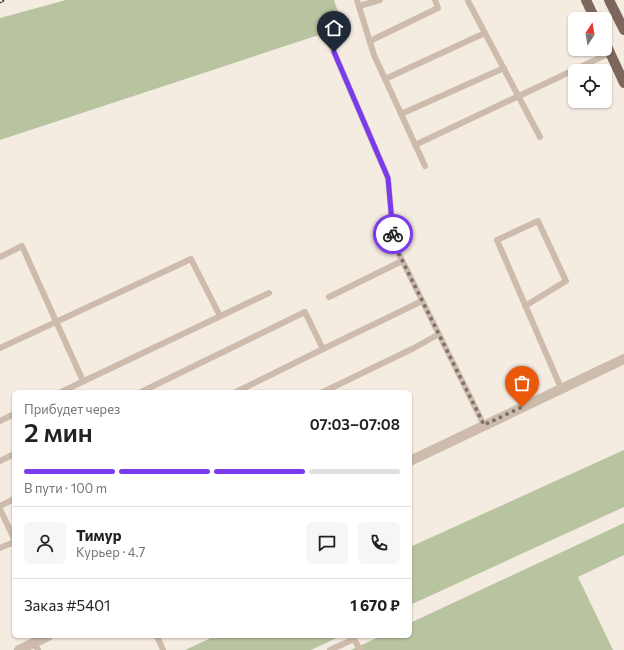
<!DOCTYPE html>
<html lang="ru">
<meta charset="utf-8">
<style>
:root{--surface:#fff;--page:#f6f6f6;--text:#222;--muted:#767676;--line:#e0e0e0;--accent:#7c3aed}
body{margin:0;font-family:Commissioner,sans-serif;background:var(--page);color:var(--text);height:100vh;display:flex;flex-direction:column;font-size:15px;white-space:nowrap}
*{box-sizing:border-box;margin:0}
p{font-size:13px;color:var(--muted)}
.icon{flex:none;width:22px;height:22px;fill:none;stroke:currentColor;stroke-width:2;stroke-linecap:round;stroke-linejoin:round}
.map{position:relative;flex:1;overflow:hidden}
.details{position:absolute;left:12px;top:390px;width:400px;height:248px;display:flex;flex-direction:column;background:var(--surface);border-radius:6px;box-shadow:0 1px 3px #0004}
.details>*{flex:none}
.needle{width:26px;rotate:12deg}
.controls{position:absolute;left:568px;top:12px;display:grid;gap:8px}
.controls a{display:grid;place-items:center;width:44px;height:44px;border-radius:6px;background:var(--surface);box-shadow:0 1px 3px #0004;font-size:20px}
.pin{position:absolute;display:grid;place-items:center;width:34px;height:34px;color:#fff;margin:-41px -17px;border-radius:50% 50% 50% 0;rotate:-45deg;box-shadow:0 0 4px #0007}
.pin .icon{rotate:45deg}
.courier{position:absolute;display:grid;place-items:center;width:40px;height:40px;margin:-20px;border:3px solid #7c3aed;border-radius:50%;background:#fff;color:#222;box-shadow:0 1px 5px #0007}
.head em{font-style:normal;font-weight:600}
.head div{display:flex;flex-direction:column-reverse}
.head{display:flex;align-items:center;justify-content:space-between;height:68px;padding:0 12px}
h1{font-size:26px;font-weight:600;line-height:30px}
.bar{display:grid;grid-template-columns:repeat(4,1fr);gap:6px 4px;align-content:center;height:48px;padding:0 12px}
.bar i{height:5px;border-radius:3px;background:var(--line)}
.bar .selected{background:var(--accent)}
.bar p{grid-column:span 4}
.line{display:flex;align-items:center;gap:10px;padding:0 12px;border-top:1px solid var(--line)}
.line div{flex:1}
.round{display:grid;place-items:center;flex:none;width:42px;height:42px;border-radius:6px;background:var(--page)}
.map>svg:first-child{display:block}
.green{fill:#b8c4a0}
.lines{fill:none;stroke-linecap:round;stroke-linejoin:round}
.service{stroke:#cdbbac;stroke-width:6}
.tertiary{stroke:#cdbbac;stroke-width:10}
.primary{stroke:#7d675c;stroke-width:10}
.rail-casing{stroke:#3b302b;stroke-width:4.5}
.rail{stroke:#fbf5ee;stroke-width:3;stroke-dasharray:9;stroke-linecap:butt}
.done{stroke:#7c716b;stroke-width:4;stroke-dasharray:0 7.2}
.route{stroke:#7c3aed;stroke-width:5}
</style>
<div class="map">
<svg width="624" height="650" viewBox="0 0 624 650">
<rect width="100%" height="100%" fill="#f4ebe1"/>
<g class="green">
<path d="M66,0h268l9,27 -343,113v-122z"/>
<path d="M624,450v57l-214,98v-58z"/>
<path d="M624,523v32l-46,22 35,73h-262l30,-14h29v-13z"/>
<path d="M215,636h126l-30,14h-126z"/>
</g>
<g class="lines">
<g class="service">
<path d="M357,0l17,55 51,111"/>
<path d="M468,1l72,136"/>
<path d="M359,6l21,-6"/>
<path d="M328,38l60,140 6,66 90,181"/>
<path d="M370,41l68,-33 -3,-8"/>
<path d="M385,79l100,-46"/>
<path d="M401,114l103,-46"/>
<path d="M415,145l195,-92"/>
<path d="M0,257l22,-11 61,135"/>
<path d="M329,297l73,-36"/>
<path d="M525,306l41,-25 -28,-60 -41,19 64,148"/>
<path d="M0,348l191,-89 29,57"/>
<path d="M61,392l208,-99"/>
<path d="M141,392l164,-80 18,37 99,-48"/>
<path d="M236,392l87,-43"/>
<path d="M323,392l91,-44 25,-14"/>
<path d="M0,421l14,-7"/>
<path d="M0,461l14,-7"/>
<path d="M0,506l14,-7"/>
<path d="M0,509l14,30"/>
<path d="M0,548l14,-6"/>
<path d="M157,636l6,14"/>
<path d="M34,643l4,7"/>
<path d="M330,650l24,-11 6,11"/>
</g>
<g class="tertiary">
<path d="M410,461l214,-102"/>
<path d="M19,650l29,-14"/>
</g>
<g class="primary">
<path d="M586,0l9,19"/>
<path d="M609,0l15,30"/>
<path d="M605,42l19,41"/>
</g>
<g class="rail-casing">
<path id="rail" d="M0,1l2,-1"/>
</g>
<use href="#rail" class="rail"/>
</g>
<g class="lines">
<path class="done" d="M393,234l1,10 90,181 38,-18"/>
<path class="route" d="M334,52l54,126 5,56"/>
</g>
</svg>
<div class="controls">
<a><svg class="needle" viewBox="-14 -14 28 28"><path d="M0-13l5 13h-10z" fill="#e53935"/><path d="M0 13l5-13h-10z" fill="#767676"/></svg></a>
<a><svg class="icon" aria-label="locate" viewBox="0 0 24 24"><circle cx="12" cy="12" r="6"/><path d="M12 2v4M12 18v4M2 12h4M18 12h4"/></svg></a>
</div>
<div class="pin" style="left:522px;top:407px;background:#ea580c"><svg class="icon" aria-label="bag" viewBox="0 0 24 24"><path d="M5 8h14l-1 12H6zM9 8a3 3 0 0 1 6 0"/></svg></div>
<div class="pin" style="left:334px;top:52px;background:#1f2937"><svg class="icon" aria-label="home" viewBox="0 0 24 24"><path d="M3 11l9-7 9 7M6 9v11h12V9"/></svg></div>
<div class="courier" style="left:393px;top:234px"><svg class="icon" aria-label="bike" viewBox="0 0 24 24"><circle cx="6" cy="16" r="4"/><circle cx="18" cy="16" r="4"/><path d="M6 16l4-8h5l3 8M10 8l3 8H6M13 5h3"/></svg></div>
<section class="details">
<div class="head"><div><h1>2 мин</h1><p>Прибудет через</p></div><em>07:03–07:08</em></div>
<div class="bar"><i class="selected"></i><i class="selected"></i><i class="selected"></i><i></i><p>В пути · 100 m</p></div>
<div class="line" style="height:72px"><a class="round"><svg class="icon" aria-label="person" viewBox="0 0 24 24"><circle cx="12" cy="8" r="4"/><path d="M4 21q1-7 8-7t8 7"/></svg></a><div><b>Тимур</b><p>Курьер · 4.7</p></div><a class="round"><svg class="icon" aria-label="chat" viewBox="0 0 24 24"><path d="M4 5h16v11H9l-5 4z"/></svg></a><a class="round"><svg class="icon" aria-label="phone" viewBox="0 0 24 24"><path d="M5 4h4l2 5-3 2q2 4 5 5l2-3 5 2v4C11 20 4 13 5 4z"/></svg></a></div>
<div class="line" style="height:52px"><div>Заказ #5401</div><b>1 670 ₽</b></div>
</section>
</div>
